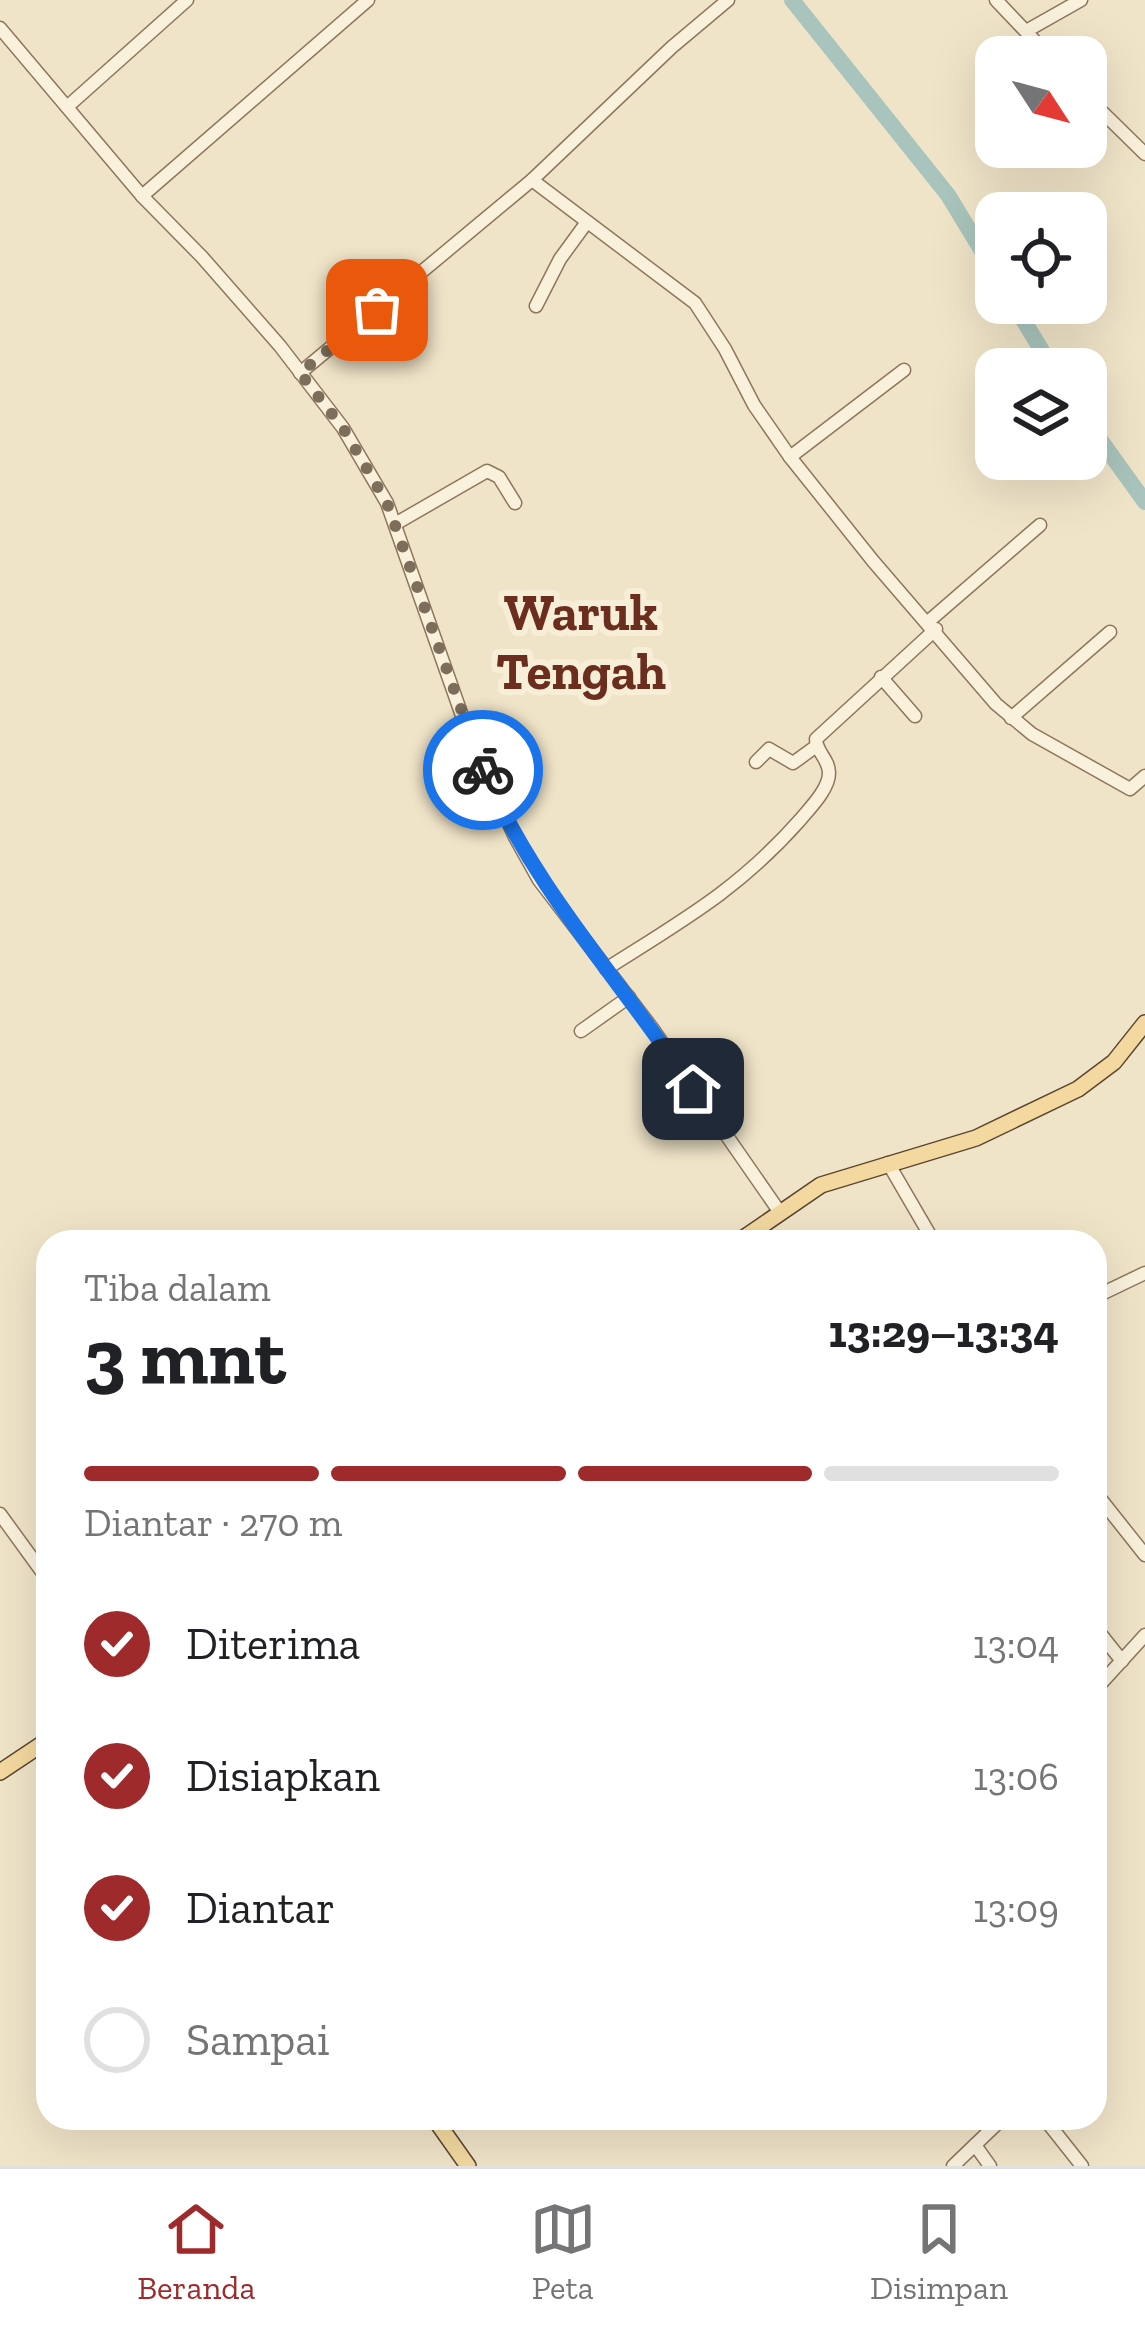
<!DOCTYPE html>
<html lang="id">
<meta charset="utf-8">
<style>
:root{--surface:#fff;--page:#f2f2f2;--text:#202124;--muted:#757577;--line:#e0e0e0;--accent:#9e2a2b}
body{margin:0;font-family:"Zilla Slab",serif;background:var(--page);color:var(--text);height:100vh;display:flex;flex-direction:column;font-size:45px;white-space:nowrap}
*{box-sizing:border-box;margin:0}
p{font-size:39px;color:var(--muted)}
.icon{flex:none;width:66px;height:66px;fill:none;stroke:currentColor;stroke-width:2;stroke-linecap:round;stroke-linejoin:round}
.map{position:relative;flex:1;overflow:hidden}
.panel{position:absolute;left:36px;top:1230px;width:1071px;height:900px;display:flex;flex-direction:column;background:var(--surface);border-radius:36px;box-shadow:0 12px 48px #0002}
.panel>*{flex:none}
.needle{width:78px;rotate:126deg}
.fabs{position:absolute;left:975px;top:36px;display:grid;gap:24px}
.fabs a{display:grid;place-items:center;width:132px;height:132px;border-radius:24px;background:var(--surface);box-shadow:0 12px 48px #0002;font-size:60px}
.pin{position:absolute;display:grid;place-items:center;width:102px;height:102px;color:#fff;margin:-51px;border-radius:24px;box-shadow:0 6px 18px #0006}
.courier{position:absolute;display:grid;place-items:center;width:120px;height:120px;margin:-60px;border:9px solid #1a73e8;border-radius:50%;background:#fff;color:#222;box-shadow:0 3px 15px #0007}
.headline em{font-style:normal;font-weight:700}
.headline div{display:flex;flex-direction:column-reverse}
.headline{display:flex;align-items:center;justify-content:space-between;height:204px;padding:0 48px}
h1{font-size:78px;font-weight:700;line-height:90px}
.bar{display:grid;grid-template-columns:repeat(4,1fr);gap:18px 12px;align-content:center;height:144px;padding:0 48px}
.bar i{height:15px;border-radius:9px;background:var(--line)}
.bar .on{background:var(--accent)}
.bar p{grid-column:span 4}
ol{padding:0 48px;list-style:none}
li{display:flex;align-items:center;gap:36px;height:132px}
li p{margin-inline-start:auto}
li .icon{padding:12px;border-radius:50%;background:var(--accent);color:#fff;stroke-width:4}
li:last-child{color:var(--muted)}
li i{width:66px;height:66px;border:6px solid var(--line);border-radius:50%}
.menu{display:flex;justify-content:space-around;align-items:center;height:168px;border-top:3px solid var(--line);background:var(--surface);font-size:33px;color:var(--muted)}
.menu a{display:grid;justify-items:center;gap:6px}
.menu .on{color:var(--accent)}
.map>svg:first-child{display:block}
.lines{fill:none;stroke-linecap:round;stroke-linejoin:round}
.river{stroke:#a9c4bc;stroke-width:16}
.minor-casing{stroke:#8d765c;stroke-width:15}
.major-casing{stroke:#5b4430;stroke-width:18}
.minor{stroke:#faf1dc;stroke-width:12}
.major{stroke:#f3d9a0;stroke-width:15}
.done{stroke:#7c6e5b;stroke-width:12;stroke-dasharray:0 21.6}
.route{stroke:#1a73e8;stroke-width:15}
.labels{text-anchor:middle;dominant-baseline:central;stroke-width:12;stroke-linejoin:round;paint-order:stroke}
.quarter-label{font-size:51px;font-weight:bold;fill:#6b2e1e;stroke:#f7eed8}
</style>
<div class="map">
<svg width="1145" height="2166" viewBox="0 0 1145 2166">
<rect width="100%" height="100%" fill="#f0e4c8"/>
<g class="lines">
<g class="river">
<path d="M792,0l156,195 48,79"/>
<path d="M1013,303l40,66"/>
<path d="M1086,420l59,82"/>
</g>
<g class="minor-casing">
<g id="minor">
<path d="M996,0l54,57"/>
<path d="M0,28l142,168 60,61 78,89 63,82 44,75 85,241 43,93 24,43 113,148 127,183"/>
<path d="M1028,30l53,-30"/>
<path d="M1086,96l59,58"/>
<path d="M67,107l120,-107"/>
<path d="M532,180l163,123 30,46 29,56 36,52 83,104 123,143 36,30 98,55 15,-13"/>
<path d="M142,196l226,-196"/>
<path d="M536,306l24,-47 27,-37"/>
<path d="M300,373l232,-193 140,-133 56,-47"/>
<path d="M790,457l114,-87"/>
<path d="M395,524l92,-53 12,6 16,26"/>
<path d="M929,621l111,-96"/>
<path d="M881,677l34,39"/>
<path d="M1011,718l99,-86"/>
<path d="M756,762l13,-13 24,14 22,-16"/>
<path d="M606,969c77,-49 132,-79 194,-149 10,-12 29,-31 29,-47 0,-14 -13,-21 -13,-34l120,-110"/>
<path d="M581,1031l48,-34"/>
<path d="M888,1163l46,79"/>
<path d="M1095,1297l50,-24"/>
<path d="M1095,1492l50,63"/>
<path d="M0,1514l48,66"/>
<path d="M1095,1627l27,34"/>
<path d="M1095,1690l50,-55"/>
<path d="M1044,2118l38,48"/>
<path d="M975,2145l15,21"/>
<path d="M953,2166l50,-48"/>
</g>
</g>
<g class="major-casing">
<g id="major">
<path d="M738,1242l83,-57 155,-47 102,-49 36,-27 31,-39"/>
<path d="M0,1772l48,-32"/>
<path d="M434,2118l34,48"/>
</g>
</g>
<use href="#minor" class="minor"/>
<use href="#major" class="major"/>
</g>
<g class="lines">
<path class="done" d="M377,310l-77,63 43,55 44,75 96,267"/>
<path class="route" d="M483,770c54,123 137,209 210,319"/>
</g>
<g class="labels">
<g class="quarter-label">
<text x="581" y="612">Waruk<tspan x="581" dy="59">Tengah</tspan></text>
</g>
</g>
</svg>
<div class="fabs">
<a><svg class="needle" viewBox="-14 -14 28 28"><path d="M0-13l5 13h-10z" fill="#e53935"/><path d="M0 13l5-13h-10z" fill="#757577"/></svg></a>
<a><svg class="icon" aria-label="locate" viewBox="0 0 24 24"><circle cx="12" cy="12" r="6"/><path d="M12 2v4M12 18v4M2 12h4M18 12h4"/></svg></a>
<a><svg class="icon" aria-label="layers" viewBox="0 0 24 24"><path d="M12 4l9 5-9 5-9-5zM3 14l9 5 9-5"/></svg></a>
</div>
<div class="pin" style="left:377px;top:310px;background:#ea580c"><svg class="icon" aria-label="bag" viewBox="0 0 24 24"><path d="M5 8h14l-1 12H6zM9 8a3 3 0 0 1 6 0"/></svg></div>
<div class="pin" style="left:693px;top:1089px;background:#1f2937"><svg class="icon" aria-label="home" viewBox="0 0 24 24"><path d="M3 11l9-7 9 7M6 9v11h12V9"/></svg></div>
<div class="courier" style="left:483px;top:770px"><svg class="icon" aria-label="bike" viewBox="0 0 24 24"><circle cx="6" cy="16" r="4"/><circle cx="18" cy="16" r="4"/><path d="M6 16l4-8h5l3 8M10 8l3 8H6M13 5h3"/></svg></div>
<section class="panel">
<div class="headline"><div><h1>3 mnt</h1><p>Tiba dalam</p></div><em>13:29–13:34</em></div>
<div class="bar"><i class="on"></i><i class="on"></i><i class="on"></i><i></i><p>Diantar · 270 m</p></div>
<ol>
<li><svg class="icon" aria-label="check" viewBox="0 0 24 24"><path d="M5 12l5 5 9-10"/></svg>Diterima<p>13:04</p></li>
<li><svg class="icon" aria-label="check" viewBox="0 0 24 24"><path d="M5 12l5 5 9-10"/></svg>Disiapkan<p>13:06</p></li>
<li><svg class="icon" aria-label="check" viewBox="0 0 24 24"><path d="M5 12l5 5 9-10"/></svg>Diantar<p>13:09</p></li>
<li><i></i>Sampai</li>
</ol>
</section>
</div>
<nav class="menu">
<a class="on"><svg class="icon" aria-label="home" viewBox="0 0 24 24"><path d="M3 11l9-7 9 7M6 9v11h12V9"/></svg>Beranda</a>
<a><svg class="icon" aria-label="map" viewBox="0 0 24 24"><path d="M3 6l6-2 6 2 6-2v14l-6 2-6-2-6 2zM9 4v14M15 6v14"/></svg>Peta</a>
<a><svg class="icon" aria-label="saved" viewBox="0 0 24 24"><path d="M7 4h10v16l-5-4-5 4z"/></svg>Disimpan</a>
</nav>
